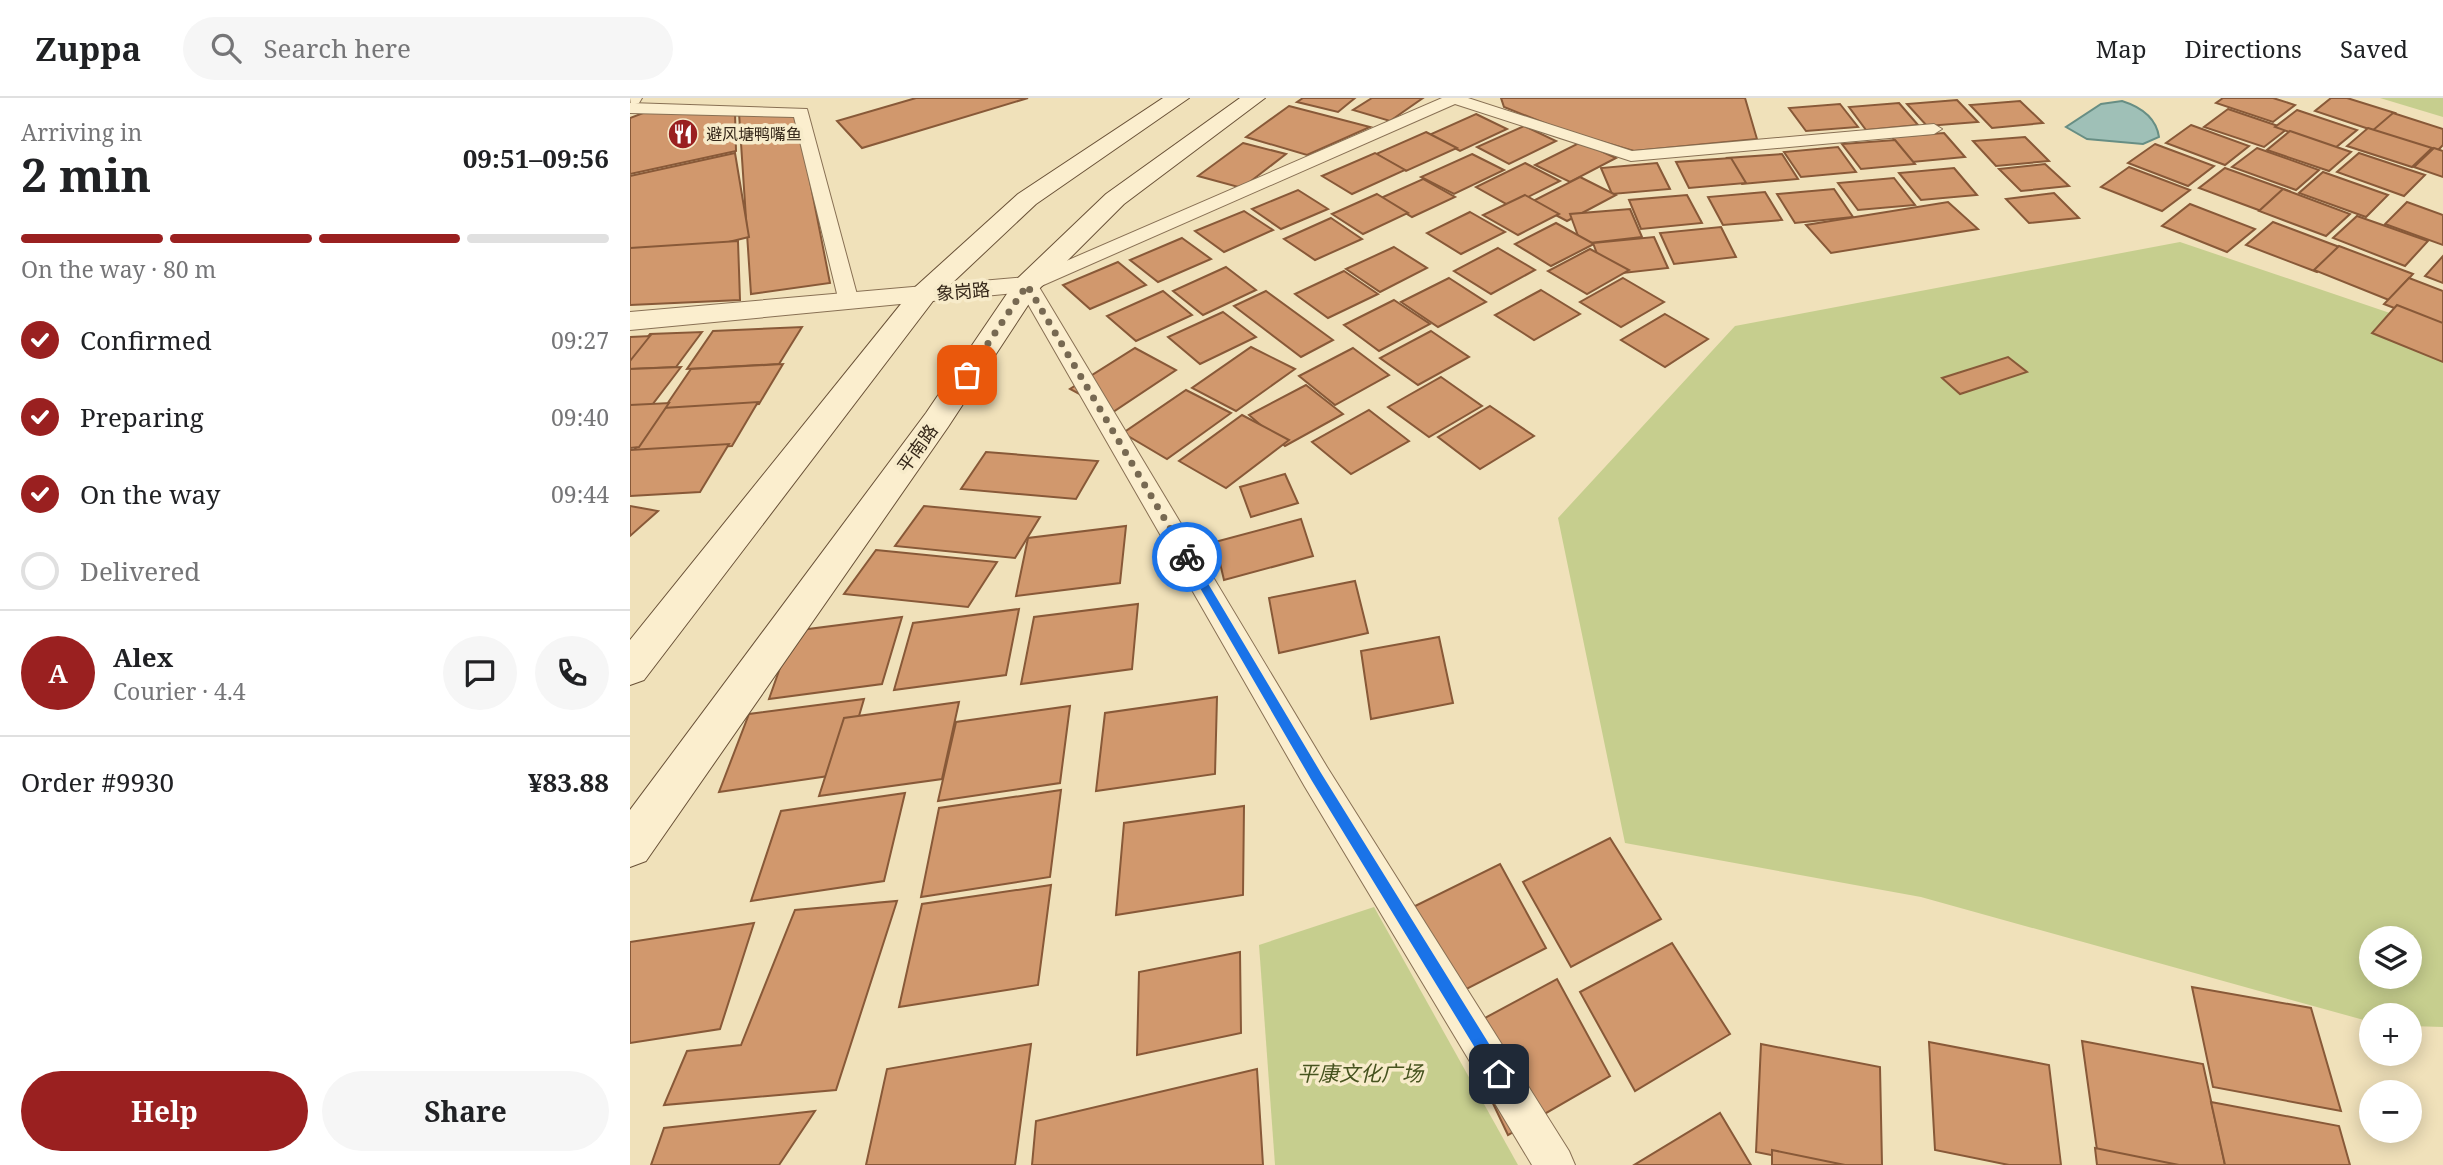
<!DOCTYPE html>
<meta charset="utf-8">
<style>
:root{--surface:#fff;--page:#f6f6f6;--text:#202124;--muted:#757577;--line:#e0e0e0;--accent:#9a2020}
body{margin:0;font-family:"Noto Serif","Noto Sans SC",serif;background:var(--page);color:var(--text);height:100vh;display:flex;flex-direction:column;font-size:26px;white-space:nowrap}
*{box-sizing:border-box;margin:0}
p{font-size:23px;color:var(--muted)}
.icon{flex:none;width:38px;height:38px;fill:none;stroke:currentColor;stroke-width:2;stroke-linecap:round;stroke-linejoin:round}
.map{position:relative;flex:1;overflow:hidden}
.panel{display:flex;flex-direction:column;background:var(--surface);width:630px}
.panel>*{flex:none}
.buttons{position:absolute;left:1729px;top:828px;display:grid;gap:14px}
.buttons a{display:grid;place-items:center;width:63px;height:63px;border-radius:50%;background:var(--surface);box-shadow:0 4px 18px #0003;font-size:35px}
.pin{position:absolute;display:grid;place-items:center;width:60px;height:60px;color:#fff;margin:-30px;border-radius:14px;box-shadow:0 4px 10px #0006}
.courier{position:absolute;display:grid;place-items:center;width:70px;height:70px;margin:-35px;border:5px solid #1a73e8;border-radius:50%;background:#fff;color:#222;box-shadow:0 2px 9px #0007}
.head em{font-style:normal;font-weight:700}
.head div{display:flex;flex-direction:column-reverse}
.head{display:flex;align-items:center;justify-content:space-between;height:119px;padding:0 21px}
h1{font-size:46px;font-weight:700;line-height:52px}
.bar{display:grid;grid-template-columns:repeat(4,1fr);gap:10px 7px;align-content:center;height:84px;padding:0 21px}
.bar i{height:9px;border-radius:5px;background:var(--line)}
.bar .current{background:var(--accent)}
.bar p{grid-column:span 4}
.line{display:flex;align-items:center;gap:18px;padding:0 21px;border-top:2px solid var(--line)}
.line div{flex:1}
.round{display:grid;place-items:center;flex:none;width:74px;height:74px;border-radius:37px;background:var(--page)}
ol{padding:0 21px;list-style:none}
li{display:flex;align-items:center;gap:21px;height:77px}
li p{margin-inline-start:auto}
li .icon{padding:7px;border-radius:50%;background:var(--accent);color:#fff;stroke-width:4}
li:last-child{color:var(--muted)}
li i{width:38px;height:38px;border:4px solid var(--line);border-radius:50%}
.primary-button{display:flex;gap:14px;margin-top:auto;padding:14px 21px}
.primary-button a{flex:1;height:80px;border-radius:42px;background:var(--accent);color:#fff;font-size:28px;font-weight:700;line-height:80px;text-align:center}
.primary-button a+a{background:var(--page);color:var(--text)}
header{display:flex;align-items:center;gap:42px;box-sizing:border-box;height:98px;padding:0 35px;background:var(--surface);border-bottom:2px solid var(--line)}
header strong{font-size:33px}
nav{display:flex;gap:38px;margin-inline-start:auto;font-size:24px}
.search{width:490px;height:63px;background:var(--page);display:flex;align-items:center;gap:18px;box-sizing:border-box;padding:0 24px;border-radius:38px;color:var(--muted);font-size:26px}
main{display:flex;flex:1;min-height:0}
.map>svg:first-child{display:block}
.green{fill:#c6ce8e;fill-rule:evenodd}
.water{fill:#9fc0b7;stroke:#678e84;stroke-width:2}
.building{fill:#d1986d;stroke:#885938;stroke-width:2}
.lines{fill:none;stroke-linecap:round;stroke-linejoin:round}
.service-casing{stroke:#887054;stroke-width:2}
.minor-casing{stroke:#887054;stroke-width:2}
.secondary-casing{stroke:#695137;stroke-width:2}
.service{fill:#fbeece;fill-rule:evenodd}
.minor{fill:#fbeece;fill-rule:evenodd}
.secondary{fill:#fbeece;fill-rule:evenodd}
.route{fill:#1a73e8}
.done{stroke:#776952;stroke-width:7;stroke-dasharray:0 12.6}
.labels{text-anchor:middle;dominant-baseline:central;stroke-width:7;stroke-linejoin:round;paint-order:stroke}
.far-poi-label{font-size:16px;fill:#36281a;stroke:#f7ebca;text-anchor:start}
.street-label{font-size:18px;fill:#36281a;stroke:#f7ebca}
.near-park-label{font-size:21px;font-style:italic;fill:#46531f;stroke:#f7ebca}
</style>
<header>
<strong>Zuppa</strong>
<div class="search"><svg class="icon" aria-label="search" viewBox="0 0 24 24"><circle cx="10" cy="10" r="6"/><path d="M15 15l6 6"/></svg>Search here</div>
<nav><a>Map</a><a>Directions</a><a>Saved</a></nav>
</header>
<main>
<section class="panel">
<div class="head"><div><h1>2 min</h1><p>Arriving in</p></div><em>09:51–09:56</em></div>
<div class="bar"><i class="current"></i><i class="current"></i><i class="current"></i><i></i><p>On the way · 80 m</p></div>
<ol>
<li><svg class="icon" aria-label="check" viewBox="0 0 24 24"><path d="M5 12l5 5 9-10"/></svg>Confirmed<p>09:27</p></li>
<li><svg class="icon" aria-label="check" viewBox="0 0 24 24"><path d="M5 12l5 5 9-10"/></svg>Preparing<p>09:40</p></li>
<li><svg class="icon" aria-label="check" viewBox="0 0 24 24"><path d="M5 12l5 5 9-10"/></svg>On the way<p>09:44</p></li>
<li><i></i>Delivered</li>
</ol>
<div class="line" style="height:126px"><b class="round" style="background:var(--accent);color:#fff">A</b><div><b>Alex</b><p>Courier · 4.4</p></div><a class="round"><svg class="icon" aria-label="chat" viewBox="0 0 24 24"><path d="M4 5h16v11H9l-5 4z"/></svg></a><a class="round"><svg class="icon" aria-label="phone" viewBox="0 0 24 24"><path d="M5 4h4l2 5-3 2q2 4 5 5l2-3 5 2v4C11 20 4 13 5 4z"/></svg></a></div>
<div class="line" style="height:91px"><div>Order #9930</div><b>¥83.88</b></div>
<div class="primary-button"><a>Help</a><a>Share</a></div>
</section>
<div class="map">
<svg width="1813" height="1067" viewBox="0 0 1813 1067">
<rect width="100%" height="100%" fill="#f0e1ba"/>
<g class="green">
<path d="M1750,0h63v19z"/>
<path d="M1550,144l263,89v696l-33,-1v-11h-39v7l-450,-125 -296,-54 -67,-325 177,-192zM1741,840h39v38h-39z"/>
<path d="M744,809l144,258h-243l-16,-220z"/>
</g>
<path class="water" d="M1492,3c19,6 34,16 37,36l-16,7 -56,-5 -21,-12 35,-23z"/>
<g class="building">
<path d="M286,0h112l-166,50 -25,-27z"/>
<path d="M673,0h52l-17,14 -41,-10z"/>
<path d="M742,0h51l-33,23 -37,-11z"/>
<path d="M871,0h244l12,41 -123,12 -72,-21 -58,-23z"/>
<path d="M1593,0h50l22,7 -22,17 -57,-19z"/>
<path d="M1701,0h16l48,15 -20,18 -60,-20z"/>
<path d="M1327,2l21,22 -51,4 -20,-22z"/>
<path d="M1390,3l23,22 -51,5 -22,-23z"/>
<path d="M1269,5l19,22 -52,5 -17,-23z"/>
<path d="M1210,6l18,23 -52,4 -17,-23z"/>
<path d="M659,8l81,21 -63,28 -61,-18z"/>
<path d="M1598,11l59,20 -23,18 -60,-20z"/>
<path d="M21,12l84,3 1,38 -106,23v-56z"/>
<path d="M1667,12l60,20 -22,18 -60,-21z"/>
<path d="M109,15l58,2 33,168 -79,11z"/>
<path d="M1763,15l50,16v16l-7,7 -64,-21z"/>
<path d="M846,16l31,15 -47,22 -31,-16z"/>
<path d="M1561,27l58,21 -24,19 -59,-22z"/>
<path d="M894,28l32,15 -47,23 -32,-17z"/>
<path d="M1738,30l64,20 -20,19 -65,-21z"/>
<path d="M1660,33l61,21 -22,19 -62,-21z"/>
<path d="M796,34l31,16 -51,23 -30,-17z"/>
<path d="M1314,35l21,24 -53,5 -20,-25z"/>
<path d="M1395,39l24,24 -53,5 -23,-25z"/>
<path d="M1265,42l20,24 -54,5 -19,-25z"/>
<path d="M951,44l35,16 -46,24 -35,-17z"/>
<path d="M613,45l43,11 -44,34 -44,-12z"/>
<path d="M1525,46l59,22 -26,20 -60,-23z"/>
<path d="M1208,49l18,25 -55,5 -17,-25z"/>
<path d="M1627,50l62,22 -23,20 -64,-23z"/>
<path d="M1804,50l9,3v26l-29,-10z"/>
<path d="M105,55l14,84 -119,29v-90z"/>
<path d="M745,55l30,17 -53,24 -30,-18z"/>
<path d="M1729,55l66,22 -21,21 -67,-24z"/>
<path d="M842,56l32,16 -50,24 -33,-17z"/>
<path d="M1152,56l16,25 -56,5 -15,-26z"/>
<path d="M1101,60l15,25 -57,5 -13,-26z"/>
<path d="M895,65l35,18 -50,25 -34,-19z"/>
<path d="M1027,65l13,26 -58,5 -11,-26z"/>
<path d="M1415,66l24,22 -48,5 -22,-22z"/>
<path d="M1499,69l61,23 -28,21 -61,-24z"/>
<path d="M1324,70l23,27 -56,5 -22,-27z"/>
<path d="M1595,70l64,23 -25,21 -65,-24z"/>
<path d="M1693,74l65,23 -22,22 -67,-24z"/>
<path d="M950,79l36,18 -49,26 -36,-19z"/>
<path d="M1264,80l21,27 -57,5 -20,-27z"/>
<path d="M793,81l32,18 -43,20 -31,-19z"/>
<path d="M1204,91l19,28 -58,6 -18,-29z"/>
<path d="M1653,91l67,25 -24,22 -67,-25z"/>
<path d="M668,92l30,19 -47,20 -29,-20z"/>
<path d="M1135,94l17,28 -59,5 -15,-28z"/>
<path d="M1424,95l25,25 -50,5 -23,-24z"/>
<path d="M747,96l31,19 -45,21 -31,-20z"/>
<path d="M895,97l34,19 -41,21 -35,-20z"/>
<path d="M1057,97l15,28 -61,6 -12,-29z"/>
<path d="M1318,104l30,27 -147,24 -25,-28z"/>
<path d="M1777,104l36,13v30l-58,-21z"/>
<path d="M1560,106l65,25 -28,23 -65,-26z"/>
<path d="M1000,111l12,28 -61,7 -11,-30z"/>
<path d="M614,113l29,19 -49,22 -29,-21z"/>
<path d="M840,114l35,20 -44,22 -34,-21z"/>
<path d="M1727,118l71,25 -23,25 -72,-28z"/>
<path d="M701,120l31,21 -47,21 -31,-21z"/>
<path d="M1643,124l69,26 -25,24 -71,-27z"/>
<path d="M926,125l38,21 -43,22 -36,-22z"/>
<path d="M1091,129l15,30 -62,7 -14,-31z"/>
<path d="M1024,139l14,31 -63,7 -12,-32z"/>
<path d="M552,140l29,21 -53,23 -28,-22z"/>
<path d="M108,143l2,59 -110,5v-57z"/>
<path d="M1709,148l74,28 -24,26 -75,-30z"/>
<path d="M764,149l33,21 -47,24 -34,-23z"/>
<path d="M868,150l37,22 -44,24 -37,-23z"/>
<path d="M960,151l39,21 -42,24 -39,-23z"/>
<path d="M1813,158v27l-18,-7z"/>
<path d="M488,164l28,23 -56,24 -27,-24z"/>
<path d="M596,169l30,23 -53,25 -30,-24z"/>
<path d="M714,173l34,23 -50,24 -33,-24z"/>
<path d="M819,180l37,24 -48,25 -37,-25z"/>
<path d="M993,180l41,24 -43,25 -41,-25z"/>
<path d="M1779,180l34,13v36l-59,-23z"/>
<path d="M911,192l39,24 -46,26 -39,-25z"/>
<path d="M533,193l29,24 -56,26 -29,-25z"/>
<path d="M636,193l67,49 -32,17 -67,-51z"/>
<path d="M764,202l36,24 -51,27 -35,-26z"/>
<path d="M1767,207l46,18v39l-71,-29z"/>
<path d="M593,214l33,25 -56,27 -32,-27z"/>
<path d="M1035,216l43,25 -43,28 -44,-27z"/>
<path d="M172,229l-23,37 -92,5 26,-38z"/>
<path d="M801,233l38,26 -51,28 -38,-27z"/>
<path d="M72,234l-26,35 -46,2v-10l20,-25z"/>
<path d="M20,238l-20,25v-24z"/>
<path d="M621,249l44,22 -59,42 -44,-23z"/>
<path d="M505,250l41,22 -63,42 -43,-23z"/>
<path d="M723,250l36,27 -54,30 -36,-29z"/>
<path d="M1378,259l19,15 -67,22 -18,-16z"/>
<path d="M153,266l-24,40 -96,6 28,-41z"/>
<path d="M51,269l-29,38 -22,1v-37z"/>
<path d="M811,279l41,29 -53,31 -41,-30z"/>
<path d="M676,287l37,29 -58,32 -36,-31z"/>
<path d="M556,292l45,23 -64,46 -44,-26z"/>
<path d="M128,304l-26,44 -99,6 30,-44z"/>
<path d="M39,305l-30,44 -9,1v-43z"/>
<path d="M860,308l44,30 -54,33 -42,-32z"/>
<path d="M739,312l40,31 -58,33 -39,-32z"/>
<path d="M612,317l47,25 -63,48 -47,-27z"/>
<path d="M99,346l-29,48 -70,4v-46z"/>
<path d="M356,354l112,9 -22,38 -115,-10z"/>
<path d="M655,376l13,29 -47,14 -11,-30z"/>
<path d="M0,408l28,5 -28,25z"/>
<path d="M294,408l116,11 -25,41 -120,-12z"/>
<path d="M671,421l12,37 -89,24 -9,-38z"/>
<path d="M496,428l-6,57 -104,13 12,-58z"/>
<path d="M246,452l121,12 -29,45 -124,-13z"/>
<path d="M725,483l13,52 -89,20 -10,-55z"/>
<path d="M508,506l-6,65 -111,15 13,-67z"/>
<path d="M389,511l-13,66 -112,15 19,-67z"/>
<path d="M272,519l-20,67 -113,15 24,-68z"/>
<path d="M809,539l14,66 -82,16 -10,-68z"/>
<path d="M587,599l-2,77 -119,17 9,-78z"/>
<path d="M234,601l-22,75 -123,18 30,-78z"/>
<path d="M329,604l-17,77 -123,17 25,-78z"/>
<path d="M440,608l-10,77 -122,18 18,-79z"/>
<path d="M431,692l-11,87 -129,20 18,-89z"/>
<path d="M275,695l-21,88 -133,20 30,-90z"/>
<path d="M614,708l-1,89 -127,20 8,-92z"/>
<path d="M980,740l51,81 -90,48 -48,-85z"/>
<path d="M870,766l46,84 -97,50 -42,-88z"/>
<path d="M421,787l-13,100 -139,22 23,-103z"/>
<path d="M267,803l-61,189 -172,15 23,-54 54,-6 54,-135z"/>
<path d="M124,825l-34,106 -90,14v-101z"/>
<path d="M1042,845l58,91 -95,57 -55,-99z"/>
<path d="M610,854l1,81 -104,22 2,-83z"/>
<path d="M927,881l53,97 -102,59 -49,-103z"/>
<path d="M1562,889l119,21 30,103 -128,-24z"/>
<path d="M1452,943l121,23 22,101h-52l-76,-15z"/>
<path d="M1299,944l120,23 12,100h-52l-74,-15z"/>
<path d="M401,946l-16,121h-149l21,-96z"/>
<path d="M1131,946l119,23 2,98h-61l-65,-13z"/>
<path d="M627,971l6,96h-231l4,-44z"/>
<path d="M1581,1004l128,24 11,39h-125z"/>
<path d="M185,1013l-36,54h-128l13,-37z"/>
<path d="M1090,1015l31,52h-117z"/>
<path d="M1465,1050l84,17h-82z"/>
<path d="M1142,1052l73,15h-73z"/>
</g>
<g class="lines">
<g class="service-casing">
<g id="service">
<path d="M812,0h26l164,53 302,-27 8,5 -8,5 -303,27 -176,-57 -416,183 288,480 242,384 6,14h-43l-227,-378 -288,-502 3,-4z"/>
<path d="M0,5l177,6 52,193 -3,4h-14l-3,-4 -45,-185 -164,-4z"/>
</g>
</g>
<g class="minor-casing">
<g id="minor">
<path d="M0,0h12l-3,5 -8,2z"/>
<path d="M397,179l10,2 4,6 -4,6 -407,39v-18z"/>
</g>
</g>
<g class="secondary-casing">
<g id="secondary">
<path d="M533,0h26l-153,106 -103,97 -289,379 -14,5v-45l283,-351 105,-95z"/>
<path d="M610,0h25l-141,106 -86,86 -90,137 -302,434 -16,6v-57l296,-397 91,-134 89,-85z"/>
</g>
</g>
<use href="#service" class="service"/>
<use href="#minor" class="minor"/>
<use href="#secondary" class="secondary"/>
</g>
<path class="route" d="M557,455l4,2 130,218 183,295 3,6 -3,5 -5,2 -5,-2 -182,-298 -130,-224z"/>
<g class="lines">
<path class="done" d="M337,277l60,-90 160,272"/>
</g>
<defs>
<g id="restaurant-disc" transform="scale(1.575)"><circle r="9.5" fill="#9a2020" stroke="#f7ebca"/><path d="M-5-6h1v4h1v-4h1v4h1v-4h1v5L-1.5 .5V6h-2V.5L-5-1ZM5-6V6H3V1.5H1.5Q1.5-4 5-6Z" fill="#fff"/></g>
</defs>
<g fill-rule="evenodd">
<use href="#restaurant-disc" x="53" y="36"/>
</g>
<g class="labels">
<g class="far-poi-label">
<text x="76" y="36">避风塘鸭嘴鱼</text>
</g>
<g class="street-label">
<text transform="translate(333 193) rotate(-5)">象岗路</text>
<text transform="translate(287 350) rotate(-54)">平南路</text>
</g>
<g class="near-park-label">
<text x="730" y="975">平康文化广场</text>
</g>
</g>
</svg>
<div class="buttons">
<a><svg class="icon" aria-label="layers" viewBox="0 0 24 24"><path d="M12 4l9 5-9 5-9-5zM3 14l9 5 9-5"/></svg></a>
<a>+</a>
<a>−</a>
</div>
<div class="pin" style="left:337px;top:277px;background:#ea580c"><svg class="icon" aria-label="bag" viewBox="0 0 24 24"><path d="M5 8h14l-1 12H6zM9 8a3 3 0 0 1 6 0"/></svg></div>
<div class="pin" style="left:869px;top:976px;background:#1f2937"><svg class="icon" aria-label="home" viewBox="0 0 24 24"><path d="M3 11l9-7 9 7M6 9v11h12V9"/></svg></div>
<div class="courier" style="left:557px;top:459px"><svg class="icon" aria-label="bike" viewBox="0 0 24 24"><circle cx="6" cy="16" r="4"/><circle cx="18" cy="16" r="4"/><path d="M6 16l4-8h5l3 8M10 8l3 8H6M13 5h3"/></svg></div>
</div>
</main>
